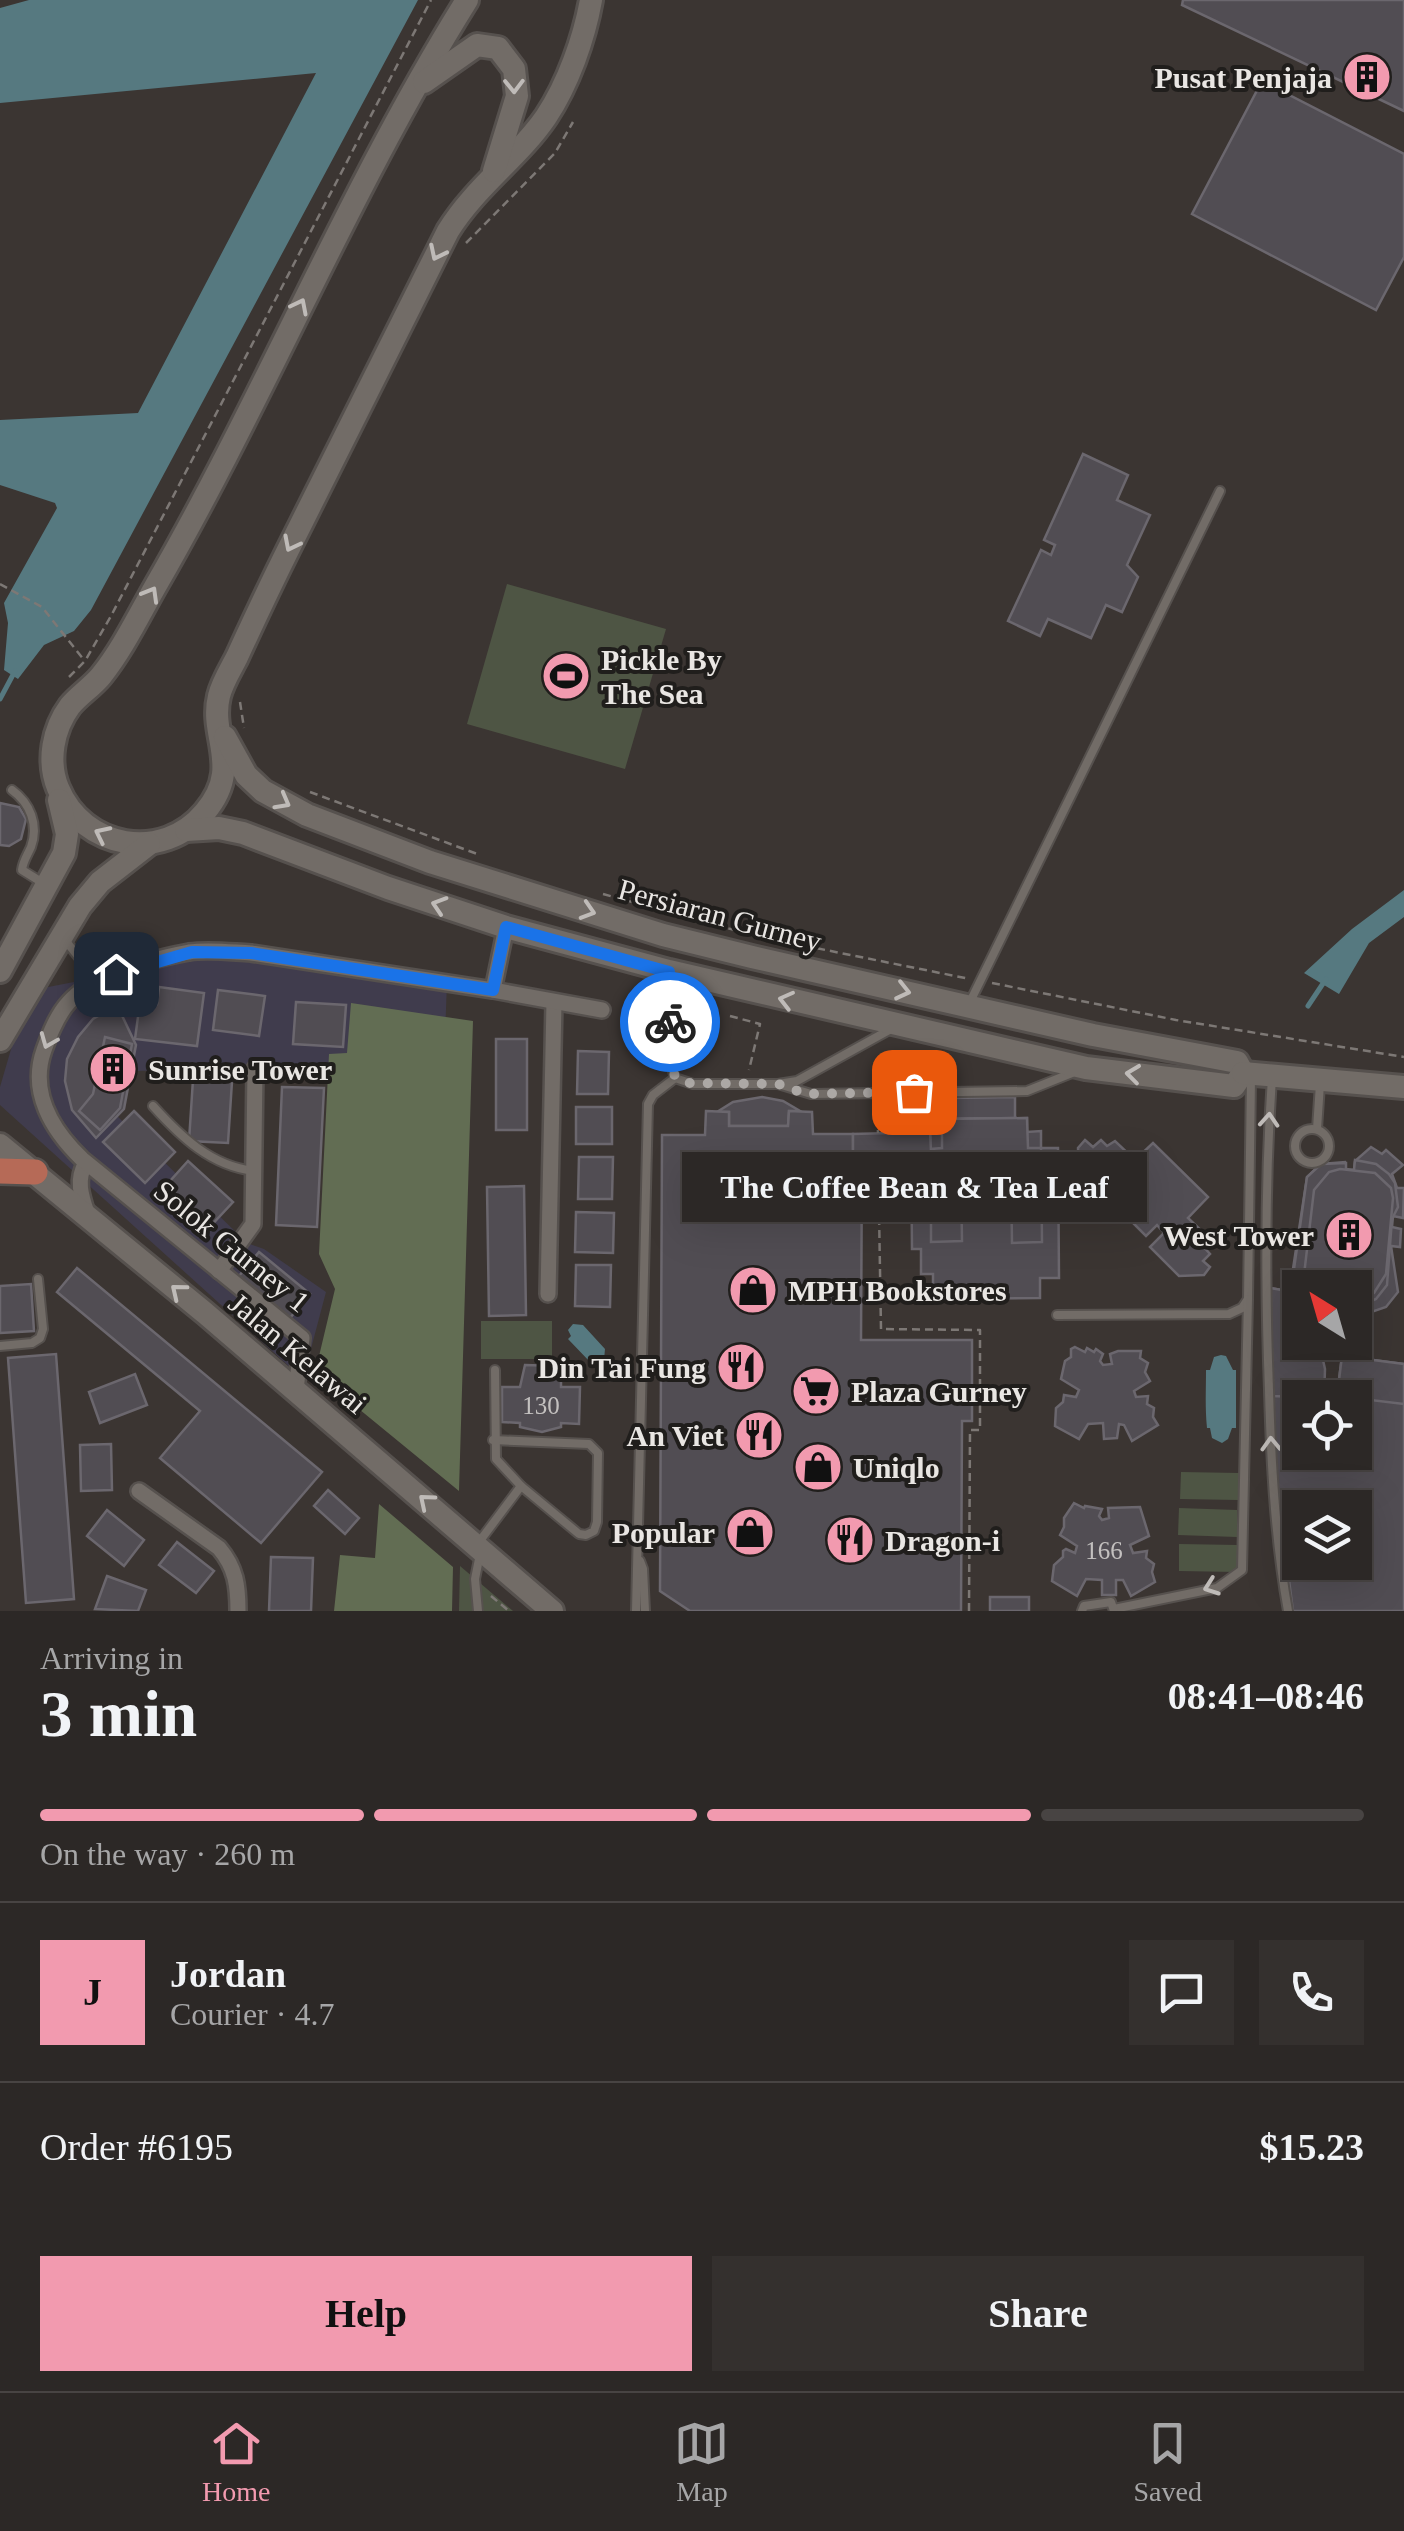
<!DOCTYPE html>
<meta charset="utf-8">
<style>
:root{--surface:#2c2826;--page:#34302e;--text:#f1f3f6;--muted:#a6a6a7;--line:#484443;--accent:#f29aaf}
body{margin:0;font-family:"Times New Roman",serif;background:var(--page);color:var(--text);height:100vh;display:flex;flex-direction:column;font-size:38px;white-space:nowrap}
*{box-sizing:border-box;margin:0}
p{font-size:32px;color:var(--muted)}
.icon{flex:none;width:55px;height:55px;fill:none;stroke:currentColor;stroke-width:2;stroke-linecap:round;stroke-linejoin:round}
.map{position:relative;height:1611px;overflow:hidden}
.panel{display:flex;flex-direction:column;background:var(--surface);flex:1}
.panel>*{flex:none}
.needle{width:65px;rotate:323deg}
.fabs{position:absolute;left:1282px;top:1270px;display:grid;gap:20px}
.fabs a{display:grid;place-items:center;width:90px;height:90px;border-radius:0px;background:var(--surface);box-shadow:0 10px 40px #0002,0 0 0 2px var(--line);font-size:50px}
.pin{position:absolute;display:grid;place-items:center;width:85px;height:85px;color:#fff;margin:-42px;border-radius:20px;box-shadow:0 5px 15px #0006}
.courier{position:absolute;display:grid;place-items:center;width:100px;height:100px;margin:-50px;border:8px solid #1a73e8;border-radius:50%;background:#fff;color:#222;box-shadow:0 2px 12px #0007}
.bubble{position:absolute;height:70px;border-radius:0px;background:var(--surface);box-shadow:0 10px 40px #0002,0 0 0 2px var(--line);font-size:32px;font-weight:700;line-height:70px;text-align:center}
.head em{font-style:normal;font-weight:700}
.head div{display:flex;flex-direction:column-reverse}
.head{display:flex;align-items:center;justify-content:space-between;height:170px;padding:0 40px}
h1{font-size:65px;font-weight:700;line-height:75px}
.bar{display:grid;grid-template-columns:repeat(4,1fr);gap:15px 10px;align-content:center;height:120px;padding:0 40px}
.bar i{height:12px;border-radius:8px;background:var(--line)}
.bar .current{background:var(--accent)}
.bar p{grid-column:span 4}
.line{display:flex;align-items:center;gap:25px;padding:0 40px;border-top:2px solid var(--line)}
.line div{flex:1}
.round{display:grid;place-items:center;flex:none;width:105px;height:105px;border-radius:0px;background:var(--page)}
.action{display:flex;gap:20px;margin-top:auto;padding:20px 40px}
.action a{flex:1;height:115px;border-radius:0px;background:var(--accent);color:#111;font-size:40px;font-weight:700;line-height:115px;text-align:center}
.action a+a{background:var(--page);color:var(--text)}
.tabs{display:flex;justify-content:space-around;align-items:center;height:140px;border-top:2px solid var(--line);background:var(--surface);font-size:28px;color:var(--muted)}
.tabs a{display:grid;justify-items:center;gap:5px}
.tabs .current{color:var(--accent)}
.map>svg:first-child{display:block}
.commercial{fill:#403c4d}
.green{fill:#4e5544}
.forest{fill:#626d53}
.water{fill:#567980}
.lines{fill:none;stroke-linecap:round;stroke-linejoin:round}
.stream{stroke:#567980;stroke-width:5}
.building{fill:#514d53;stroke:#6b676e;stroke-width:2.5;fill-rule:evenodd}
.lane-casing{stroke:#56514e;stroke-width:12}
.street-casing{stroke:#56514e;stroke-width:20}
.secondary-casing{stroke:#56514e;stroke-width:28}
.primary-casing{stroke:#56514e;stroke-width:30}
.path{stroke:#7d7875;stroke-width:2.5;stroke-dasharray:8 5;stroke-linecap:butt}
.lane{stroke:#726c67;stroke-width:8}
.street{stroke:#726c67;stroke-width:15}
.secondary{stroke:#726c67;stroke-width:22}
.primary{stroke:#b66a57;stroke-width:25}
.oneway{stroke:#bfbbb8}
.done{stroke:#aca8a5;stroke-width:10;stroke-dasharray:0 18}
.route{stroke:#1a73e8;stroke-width:12}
.labels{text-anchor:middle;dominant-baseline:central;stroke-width:8;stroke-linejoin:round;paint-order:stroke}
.number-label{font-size:25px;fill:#c3c0bf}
.poi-label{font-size:30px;font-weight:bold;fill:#e9e6e3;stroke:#201e1c;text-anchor:start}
.street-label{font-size:30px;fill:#e9e6e3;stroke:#201e1c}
</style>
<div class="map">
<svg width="1404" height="1611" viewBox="0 0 1404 1611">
<rect width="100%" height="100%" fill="#3b3532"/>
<path class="commercial" d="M201,957l246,24 -3,85 -314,5 -19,39 136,133 17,6 62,43 -23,87 -303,-274v-18l28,-96z"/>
<g class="green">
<path d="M507,584l159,45 -41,140 -158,-45z"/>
<rect x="481" y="1321" width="71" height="38"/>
<path d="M1181,1472l58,1 -1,27 -58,-1z"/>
<path d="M1179,1508l58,2v27l-59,-2z"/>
<path d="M1179,1544l59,1 -1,27 -58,-1z"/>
<path d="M460,1566l53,45h-54z"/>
</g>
<g class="forest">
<path d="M351,1003l122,18 -14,470 -144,-118 20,-84 -16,-35 10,-200 18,-1z"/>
<path d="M379,1504l74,63 -1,44h-118l6,-56 35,3z"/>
</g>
<g class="water">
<path d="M29,0h389l-327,610 -17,21 -30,14 -26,34 -14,-9 4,-47 -4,-20 53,-95 -2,-5 -55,-18v-65l138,-7 178,-340 -316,30v-95z"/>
<path d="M1404,890v27l-35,26 -30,51 -35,-21 48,-44z"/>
<path d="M573,1324l10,1 22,24 -1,11 -13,3 -23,-24 3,-3 -3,-6z"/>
<path d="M1221,1355l5,1 7,14h3v58h-4l-4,11 -6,4 -10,-5 -2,-10h-3c-2,-21 -1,-37 -1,-58h4l4,-13z"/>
</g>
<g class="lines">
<g class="stream">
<path d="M0,699l15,-28"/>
<path d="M1308,1006l18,-27"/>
</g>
</g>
<g class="building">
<path d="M1183,0h221v111l-222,-106z"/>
<path d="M1262,81l142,73v103l-28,53 -184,-96z"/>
<path d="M1083,454l45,21 -11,25 33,15 -23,50 11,12 -16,35 -16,-7 -15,33 -43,-19 -8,17 -32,-15 33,-71 10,5 4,-10 -11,-5z"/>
<path d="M0,803l19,4 7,12 -5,20 -12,7 -9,-1z"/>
<path d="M159,987l45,6 -7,53 -62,-7 5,-37 17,2z"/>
<path d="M218,990l47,6 -6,40 -46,-6z"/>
<path d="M296,1002l50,3 -3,42 -50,-3z"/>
<path d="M117,1005l19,40 -12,64 -28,29 -24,-28 -7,-29 2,-22 11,-22 15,-18z"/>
<path d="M105,1037l27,7 -12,64 -20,22 -21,-19 14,-17z"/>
<rect x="496" y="1039" width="31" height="91"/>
<path d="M578,1051l31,1 -1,42h-31z"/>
<path d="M194,1064l39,2 -5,77 -39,-2z"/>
<path d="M282,1087l42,1 -7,139 -41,-2z"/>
<path d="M762,1097l21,4 17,10h-11l-1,15h-59v-14h-12l16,-10z"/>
<path d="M1015,1097v21l-65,1v-21z"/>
<rect x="576" y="1107" width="36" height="37"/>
<path d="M134,1111l41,41 -30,31 -42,-41z"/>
<path d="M706,1111l23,1v14h59l1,-15 23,1 1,22h40v19h9l-1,187h111v81h-10l-1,190h-271l-30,-20 2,-456h43z"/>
<path d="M1027,1118v14l14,-1v17h17l1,130h-19v20l-107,1v-25h-12v-25h-9l-1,-97 20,-1 -1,-19h12v-13z"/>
<path d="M1027,1118l1,30h13l1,94 -30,1 -1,-66 -50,1 1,63 -31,1v-93l11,-1v-29z"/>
<path d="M930,1132l1,19 -78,2v-19z"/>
<path d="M1085,1140l8,7 8,-7 6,6 8,-5 20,19 18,-17 55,54 -20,21 21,20 -7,7 8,9 -7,7 7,6 -6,8 -25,1 -29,-29 14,-14 -7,-8 -11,11 -27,-27 10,-11 -6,-6 -14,14 -30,-29 -1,-29z"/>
<path d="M1371,1147l11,7 4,-4 17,15 -11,9 5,14h7l-1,30 -10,-2 -1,11 9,2 -1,18 -9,-1 7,46 -12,15 -15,5 -16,22v-46h-46l-16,-19 14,-92 14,-13 24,-2 1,7 8,1 1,-9z"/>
<path d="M579,1157h34l-1,42h-34z"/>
<path d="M1355,1160l21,4 13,10 6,9 3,24 -6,12 -5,66 -11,14 -21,10v-21h-47l-14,-19 13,-92 14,-13 25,-1v7h8z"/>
<path d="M188,1161l45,41 -27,29 -44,-41z"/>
<path d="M1340,1169l35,4 16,15 2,10 -7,76 -12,19 -16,7 -3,-1v-11h-44l-7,-13 10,-85 15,-18z"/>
<path d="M524,1186l2,129 -37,1 -2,-129z"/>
<path d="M576,1212l38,1 -1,40 -38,-1z"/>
<path d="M259,1252l51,42 -20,24 -51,-42z"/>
<path d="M576,1265h35l-1,42 -35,-1z"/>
<path d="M77,1268l245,204 -61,71 -101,-85 40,-47 -143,-119z"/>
<path d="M31,1284l3,47 -34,2v-47z"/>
<path d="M1270,1288l30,5v49h44l-24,11 4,31 14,3 4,-31 62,8v247h-111l-17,-131zM1300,1398h55v54h-55zM1300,1508h55v54h-55z"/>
<path d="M1270,1288l30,5v49h19l6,27 -1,29 -52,-2z"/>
<path d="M1075,1347l10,5 2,-4 7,4 2,-3 7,5 -3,7 3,4 9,-1 -2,-10 8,-3h23l-1,7 8,5 -3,9 5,9 -16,10 2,6 12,-1 -1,8 7,4 -1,9 5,8 -26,16 -8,-16 -5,-1 -2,14 -13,1 -1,-16 -15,1 -9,15 -24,-13 1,-18 7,-6 1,-7 12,2 3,-7 -18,-11 4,-18 6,-4v-8z"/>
<path d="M56,1354l18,245 -48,4 -18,-245z"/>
<path d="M1342,1356l62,8v40l-67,-8z"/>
<path d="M525,1365l31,1v8l5,-1v14h19l-1,37 -18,-1v4l-19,5 -22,-5v-4l-18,-1v-35h18z"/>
<path d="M135,1374l12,31 -47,18 -11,-31z"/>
<path d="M111,1444l1,46 -31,1 -1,-46z"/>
<path d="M328,1490l31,28 -14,16 -31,-28z"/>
<path d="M1074,1503l10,5 1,-2 17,3 -3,7 3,4 7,-2 -1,-10 32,-1 9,29 -19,9 3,8 14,-2 -1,7 8,6 -2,8 3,10 -24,14 -8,-16h-7v15h-14v-15l-16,-1 -9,17 -25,-15 2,-16 9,-8v-6l3,-2 9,4 2,-7 -17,-11 4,-8v-9z"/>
<path d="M107,1510l37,30 -20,26 -37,-30z"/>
<path d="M177,1542l37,29 -18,22 -37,-28z"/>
<path d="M271,1557l42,1 -2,53h-42z"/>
<path d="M107,1576l39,14 -8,21 -43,-2z"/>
<rect x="990" y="1597" width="39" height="14"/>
</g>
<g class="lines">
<g class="lane-casing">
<g id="lane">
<path d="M12,790c18,13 27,35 19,57 -4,9 -8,14 -9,23l21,13"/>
<path d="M65,940l32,40"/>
<path d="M669,974l2,91 4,13"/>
<path d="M970,1002l250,-511"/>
<path d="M1272,1077c-7,104 -7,208 -3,313 2,74 6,149 19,221"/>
<path d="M675,1078l18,6h85l19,-3 94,-52"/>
<path d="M778,1084l33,10 216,-3 45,-18"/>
<path d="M153,1106c28,31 58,60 101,65"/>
<circle cx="1312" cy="1146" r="17"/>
<path d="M1317,1129l3,-45"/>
<path d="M1057,1315l172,-1 13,-6 6,-9 3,-221"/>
<path d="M0,1346l32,-3 8,-5 3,-9 -5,-50"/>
<path d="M493,1440l96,4 9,9 -1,69 -3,9 -8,4 -7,-1 -58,-48"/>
<path d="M479,1542l42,-56 -25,-27 -1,-89"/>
<path d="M640,1561l3,8 2,42"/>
<path d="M1114,1609l103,-21 25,-18 6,-271"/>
<path d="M478,1611l-3,-32 5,-25"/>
<path d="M636,1611l12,-507 5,-9 22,-17"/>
<path d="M1082,1611l2,-5 27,-4 3,9"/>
</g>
</g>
<g class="street-casing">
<g id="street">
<path d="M493,990l13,-63"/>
<path d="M86,1163c-11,17 -4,35 2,53"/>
<path d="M219,1271l34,-47 2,-155"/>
<path d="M548,1294l6,-292"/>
<path d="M296,1390l6,-52 -220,-179c-30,-29 -53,-67 -38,-109 6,-17 13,-35 25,-48 26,-29 83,-43 120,-50 20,-3 42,0 62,1l242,37 109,20"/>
<path d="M139,1491l80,57c17,20 19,38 19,63"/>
</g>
</g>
<g class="secondary-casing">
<g id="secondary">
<path d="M467,0c-118,189 -201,395 -312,587 -17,30 -33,63 -54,89 -9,11 -22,19 -31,30 -17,23 -23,55 -12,82 25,61 105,75 147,24 38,-45 4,-75 14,-116 3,-13 12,-27 18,-39 17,-37 34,-73 52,-109 53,-106 106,-211 159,-317 28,-45 70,-73 98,-114 22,-33 38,-78 45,-117"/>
<path d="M424,82l53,-37 21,3 16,21 3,27 -23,75"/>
<path d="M225,737l21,38 17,16 44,24 123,47 233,73 89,22 341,78 144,27 6,11"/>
<path d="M186,830l33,-2 24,5 145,55 118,39 163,44 417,97 148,18 9,-13"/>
<path d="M0,971l64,-118 3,-19 -8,-34"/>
<path d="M0,1040l80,-134 20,-24 49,-38"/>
<path d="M1243,1073l161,14"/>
<path d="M0,1145l205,168 347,298"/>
</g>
</g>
<g class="primary-casing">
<path id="primary" d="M0,1171l35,1"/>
</g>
<g class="path">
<path d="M466,243l89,-90 18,-31"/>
<path d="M0,584l42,23 42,53"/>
<path d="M69,677l16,-16 26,-45 320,-616"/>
<path d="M240,702l4,26"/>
<path d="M310,792l170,63"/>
<path d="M603,894l153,42 214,43"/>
<path d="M992,983l184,37 228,37"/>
<path d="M730,1016l30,8 -11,46"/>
<path d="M877,1104l1,29"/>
<path d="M878,1152l3,177 99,1v100h-10l-1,181"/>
<path d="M491,1596l18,15"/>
</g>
<use href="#lane" class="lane"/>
<use href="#street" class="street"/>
<use href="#secondary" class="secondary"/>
<use href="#primary" class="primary"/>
</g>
<defs><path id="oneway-chevron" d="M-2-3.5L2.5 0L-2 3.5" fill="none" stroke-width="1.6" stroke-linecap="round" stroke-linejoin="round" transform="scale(2.5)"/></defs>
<g class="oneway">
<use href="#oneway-chevron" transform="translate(514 86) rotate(89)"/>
<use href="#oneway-chevron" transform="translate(437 253) rotate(116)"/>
<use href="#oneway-chevron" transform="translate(300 306) rotate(-63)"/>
<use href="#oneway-chevron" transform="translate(291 544) rotate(117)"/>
<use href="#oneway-chevron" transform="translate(151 594) rotate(-60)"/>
<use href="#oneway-chevron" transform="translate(283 802) rotate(29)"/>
<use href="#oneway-chevron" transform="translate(102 834) rotate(-154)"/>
<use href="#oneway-chevron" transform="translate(439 905) rotate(-162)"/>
<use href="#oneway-chevron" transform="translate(588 911) rotate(17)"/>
<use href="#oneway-chevron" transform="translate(903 991) rotate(13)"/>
<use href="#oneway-chevron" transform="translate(786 1000) rotate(-166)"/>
<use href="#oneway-chevron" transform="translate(48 1041) rotate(112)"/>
<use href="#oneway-chevron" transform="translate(1133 1074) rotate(-173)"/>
<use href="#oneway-chevron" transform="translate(1269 1120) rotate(-86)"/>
<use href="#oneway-chevron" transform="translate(178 1291) rotate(-141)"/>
<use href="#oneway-chevron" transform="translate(1271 1444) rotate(-92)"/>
<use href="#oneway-chevron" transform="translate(426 1501) rotate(-140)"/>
<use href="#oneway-chevron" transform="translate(1211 1587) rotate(160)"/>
</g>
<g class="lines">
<path class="done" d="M670,1022l2,51 14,10 92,1 28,10 108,-2"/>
<path class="route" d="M116,974l76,-22 59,1 242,37 13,-63 163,45 1,50"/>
</g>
<defs>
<g id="building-disc" transform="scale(2.5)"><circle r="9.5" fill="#f29aaf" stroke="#201e1c"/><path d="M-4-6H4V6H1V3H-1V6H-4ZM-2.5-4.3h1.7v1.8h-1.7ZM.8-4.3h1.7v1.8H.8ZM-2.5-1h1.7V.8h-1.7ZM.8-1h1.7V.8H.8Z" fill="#111"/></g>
<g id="stadium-disc" transform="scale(2.5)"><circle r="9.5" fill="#f29aaf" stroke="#201e1c"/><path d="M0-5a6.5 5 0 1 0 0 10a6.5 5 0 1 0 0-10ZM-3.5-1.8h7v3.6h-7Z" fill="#111"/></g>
<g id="shop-disc" transform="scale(2.5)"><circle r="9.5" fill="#f29aaf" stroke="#201e1c"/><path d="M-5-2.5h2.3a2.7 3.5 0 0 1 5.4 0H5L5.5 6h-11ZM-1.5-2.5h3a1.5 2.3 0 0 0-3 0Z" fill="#111"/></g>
<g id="restaurant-disc" transform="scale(2.5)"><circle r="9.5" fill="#f29aaf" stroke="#201e1c"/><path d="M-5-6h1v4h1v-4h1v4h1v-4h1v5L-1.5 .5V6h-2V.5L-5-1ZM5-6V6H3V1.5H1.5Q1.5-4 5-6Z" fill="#111"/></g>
<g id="supermarket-disc" transform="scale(2.5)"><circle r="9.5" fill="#f29aaf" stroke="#201e1c"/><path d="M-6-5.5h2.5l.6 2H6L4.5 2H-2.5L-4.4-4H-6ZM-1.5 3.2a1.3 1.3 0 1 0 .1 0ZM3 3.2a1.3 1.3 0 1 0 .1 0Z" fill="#111"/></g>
</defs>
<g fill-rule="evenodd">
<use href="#building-disc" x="1367" y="77"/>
<use href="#stadium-disc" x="566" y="676"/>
<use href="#building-disc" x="113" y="1069"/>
<use href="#building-disc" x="1349" y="1235"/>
<use href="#shop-disc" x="753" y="1290"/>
<use href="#restaurant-disc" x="741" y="1367"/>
<use href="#supermarket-disc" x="816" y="1391"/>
<use href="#restaurant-disc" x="759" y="1435"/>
<use href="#shop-disc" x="818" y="1467"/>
<use href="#shop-disc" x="750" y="1532"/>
<use href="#restaurant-disc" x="850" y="1540"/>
</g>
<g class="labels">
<g class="number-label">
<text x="541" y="1405">130</text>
<text x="1104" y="1550">166</text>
</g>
<g class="poi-label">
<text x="1332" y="77" text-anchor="end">Pusat Penjaja</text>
<text x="601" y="659">Pickle By<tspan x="601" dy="34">The Sea</tspan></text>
<text x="148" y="1069">Sunrise Tower</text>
<text x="1314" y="1235" text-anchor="end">West Tower</text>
<text x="788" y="1290">MPH Bookstores</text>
<text x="706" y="1367" text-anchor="end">Din Tai Fung</text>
<text x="851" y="1391">Plaza Gurney</text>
<text x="724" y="1435" text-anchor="end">An Viet</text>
<text x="853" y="1467">Uniqlo</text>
<text x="715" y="1532" text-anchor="end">Popular</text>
<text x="885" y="1540">Dragon-i</text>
</g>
<g class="street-label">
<text transform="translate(720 915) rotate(15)">Persiaran Gurney</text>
<text transform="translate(232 1246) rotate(39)">Solok Gurney 1</text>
<text transform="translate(298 1353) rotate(40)">Jalan Kelawai</text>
</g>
</g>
</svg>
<div class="fabs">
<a><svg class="needle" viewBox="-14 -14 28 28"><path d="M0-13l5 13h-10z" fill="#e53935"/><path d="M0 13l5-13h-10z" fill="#a6a6a7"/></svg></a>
<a><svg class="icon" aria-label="locate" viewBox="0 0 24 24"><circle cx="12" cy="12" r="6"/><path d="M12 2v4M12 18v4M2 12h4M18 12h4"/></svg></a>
<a><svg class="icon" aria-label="layers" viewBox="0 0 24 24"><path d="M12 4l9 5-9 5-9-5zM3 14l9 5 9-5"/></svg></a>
</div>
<div class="pin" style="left:914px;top:1092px;background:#ea580c"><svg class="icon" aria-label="bag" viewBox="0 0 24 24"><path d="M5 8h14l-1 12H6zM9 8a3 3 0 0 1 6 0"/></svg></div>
<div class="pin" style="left:116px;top:974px;background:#1f2937"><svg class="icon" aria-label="home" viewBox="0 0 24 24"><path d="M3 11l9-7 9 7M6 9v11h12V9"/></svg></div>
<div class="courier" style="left:670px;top:1022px"><svg class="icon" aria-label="bike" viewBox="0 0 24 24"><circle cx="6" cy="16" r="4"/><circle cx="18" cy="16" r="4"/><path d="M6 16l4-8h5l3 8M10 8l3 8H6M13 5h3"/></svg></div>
<div class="bubble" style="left:682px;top:1152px;width:465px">The Coffee Bean &amp; Tea Leaf</div>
</div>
<section class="panel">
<div class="head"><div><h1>3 min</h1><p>Arriving in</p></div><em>08:41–08:46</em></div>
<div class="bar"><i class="current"></i><i class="current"></i><i class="current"></i><i></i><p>On the way · 260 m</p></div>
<div class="line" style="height:180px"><b class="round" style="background:var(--accent);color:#111">J</b><div><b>Jordan</b><p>Courier · 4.7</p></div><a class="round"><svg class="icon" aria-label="chat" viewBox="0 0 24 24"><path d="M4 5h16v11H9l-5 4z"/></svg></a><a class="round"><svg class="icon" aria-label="phone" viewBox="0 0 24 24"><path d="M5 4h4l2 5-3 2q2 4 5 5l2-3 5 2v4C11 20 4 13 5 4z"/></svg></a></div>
<div class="line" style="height:130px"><div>Order #6195</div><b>$15.23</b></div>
<div class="action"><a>Help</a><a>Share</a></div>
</section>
<nav class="tabs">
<a class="current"><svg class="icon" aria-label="home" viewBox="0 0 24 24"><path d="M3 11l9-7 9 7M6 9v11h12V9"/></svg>Home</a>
<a><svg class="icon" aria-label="map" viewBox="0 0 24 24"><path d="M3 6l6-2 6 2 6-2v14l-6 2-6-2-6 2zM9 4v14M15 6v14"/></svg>Map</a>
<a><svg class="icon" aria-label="saved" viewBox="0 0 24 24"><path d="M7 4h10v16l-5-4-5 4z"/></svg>Saved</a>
</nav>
